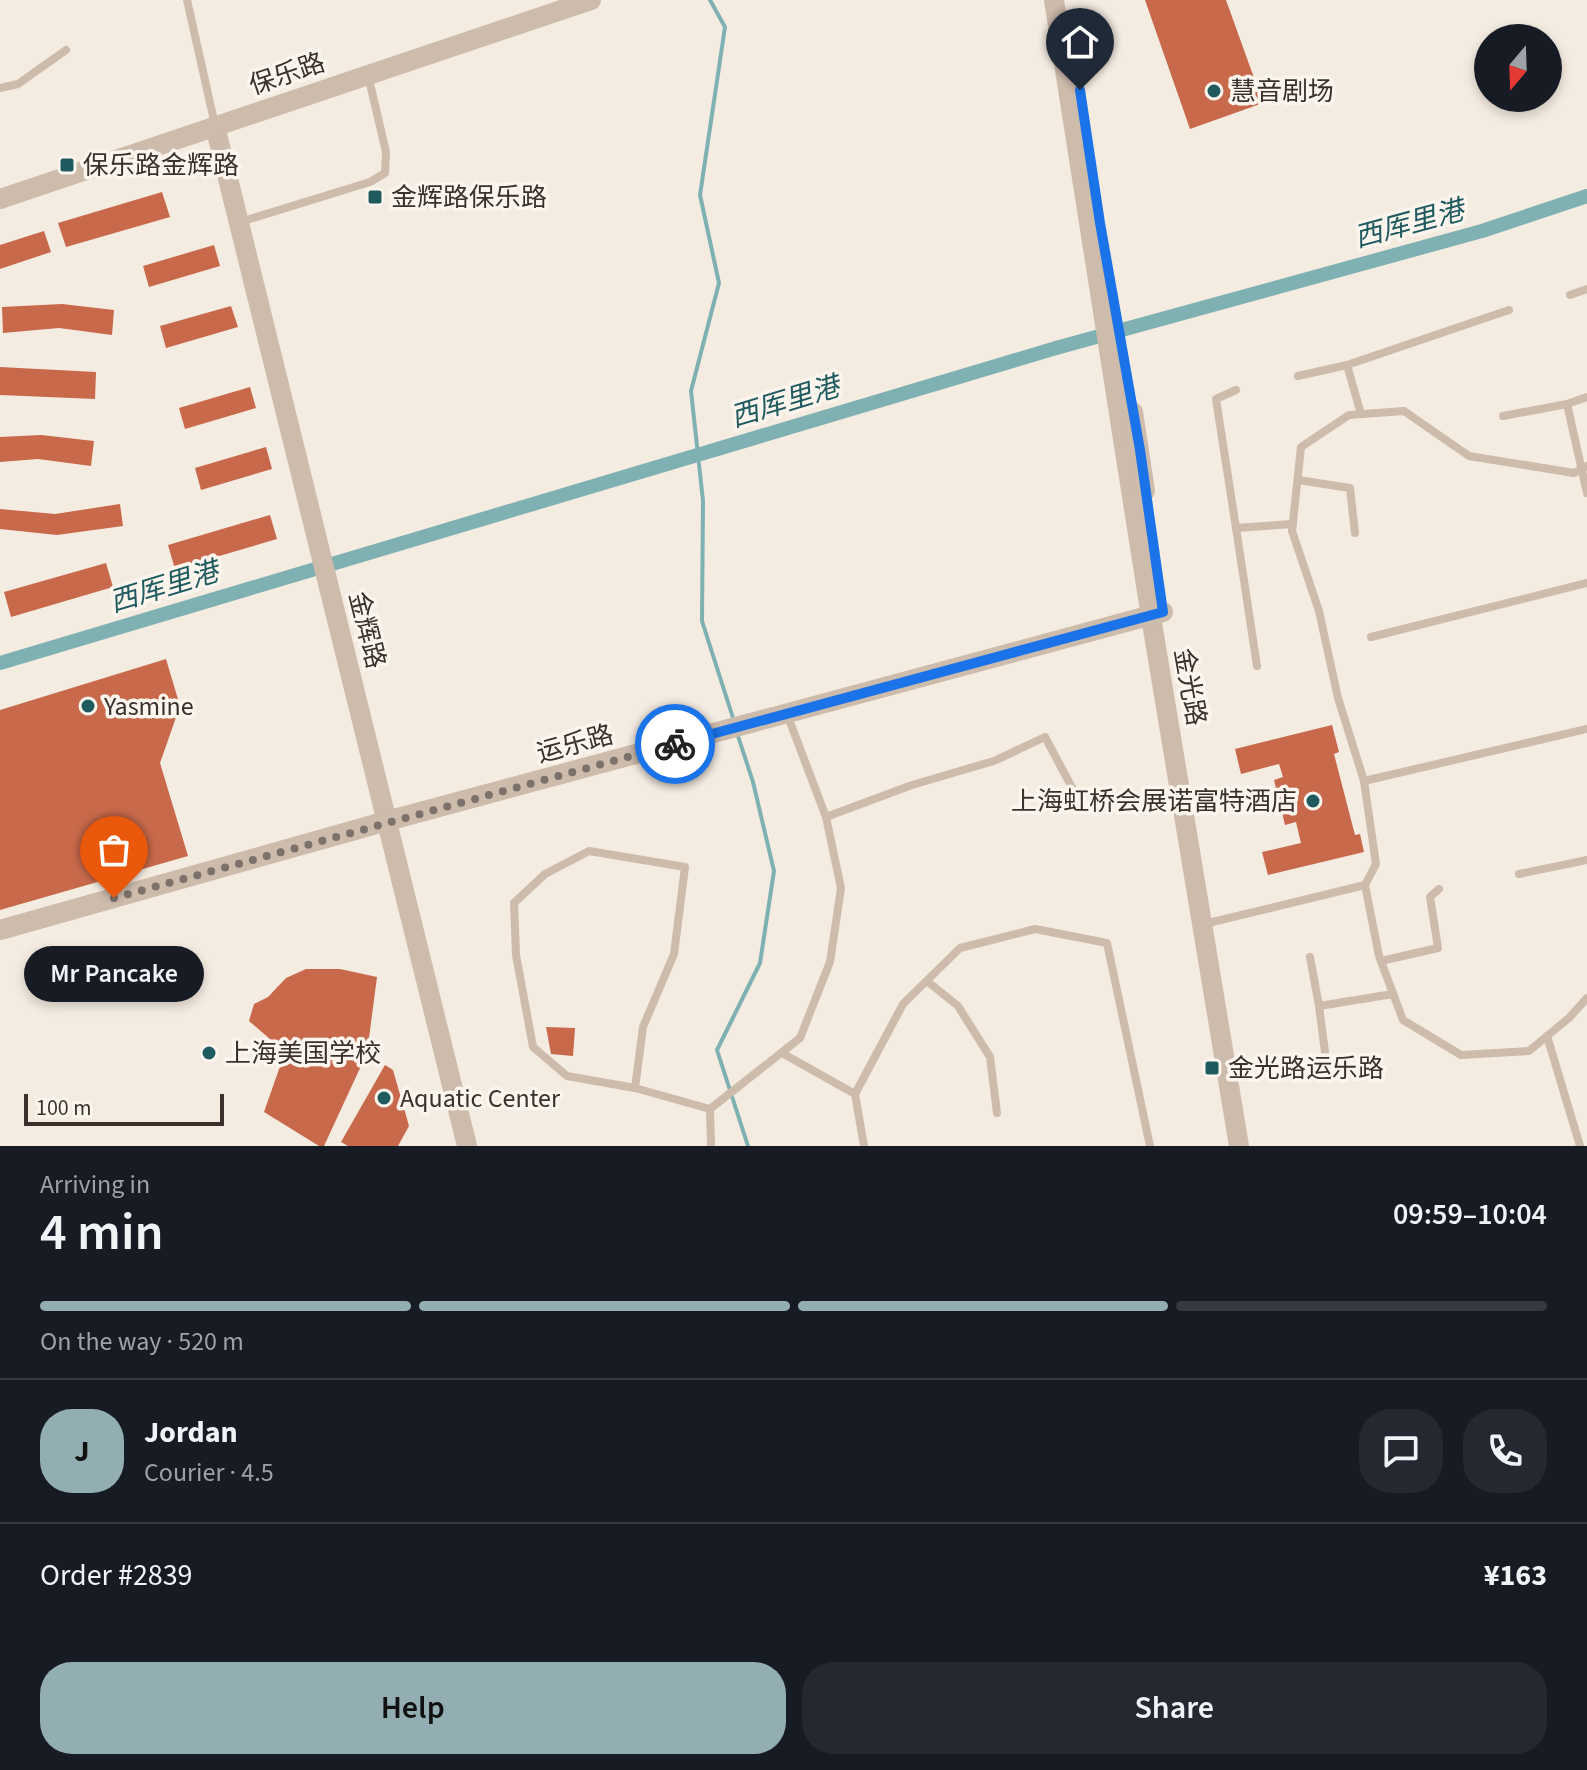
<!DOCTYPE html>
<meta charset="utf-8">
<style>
:root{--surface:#171b24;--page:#242831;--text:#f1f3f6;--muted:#9ea1a6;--line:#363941;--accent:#92aeb2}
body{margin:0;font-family:"Source Sans 3","Noto Sans SC",sans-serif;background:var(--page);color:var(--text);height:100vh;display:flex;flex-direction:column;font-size:30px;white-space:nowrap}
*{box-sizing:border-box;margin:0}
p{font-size:26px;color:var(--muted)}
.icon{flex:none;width:44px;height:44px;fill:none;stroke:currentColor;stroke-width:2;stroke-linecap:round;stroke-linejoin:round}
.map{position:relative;height:1146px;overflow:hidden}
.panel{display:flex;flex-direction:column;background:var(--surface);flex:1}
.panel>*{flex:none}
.needle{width:52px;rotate:199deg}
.fabs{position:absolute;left:1474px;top:24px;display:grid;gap:16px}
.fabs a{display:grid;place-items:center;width:88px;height:88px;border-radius:50%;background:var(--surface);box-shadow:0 4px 12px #0003;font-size:40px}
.scale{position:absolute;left:24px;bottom:20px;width:200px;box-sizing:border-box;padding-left:8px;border:4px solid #3b302b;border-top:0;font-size:22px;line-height:28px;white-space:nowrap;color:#3b302b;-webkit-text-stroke:6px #fbf5ee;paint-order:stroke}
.pin{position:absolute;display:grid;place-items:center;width:68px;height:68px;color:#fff;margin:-82px -34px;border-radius:50% 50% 50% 0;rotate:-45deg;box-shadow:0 0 8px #0007}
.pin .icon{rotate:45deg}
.courier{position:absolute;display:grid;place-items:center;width:80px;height:80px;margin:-40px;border:6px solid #1a73e8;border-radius:50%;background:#fff;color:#222;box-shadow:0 2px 10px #0007}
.bubble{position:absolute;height:56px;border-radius:28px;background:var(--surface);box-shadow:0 4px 12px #0003;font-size:26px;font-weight:600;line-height:56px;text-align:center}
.summary em{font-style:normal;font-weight:600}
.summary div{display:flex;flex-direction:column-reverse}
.summary{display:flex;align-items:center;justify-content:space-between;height:136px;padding:0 40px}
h1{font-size:52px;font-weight:600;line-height:60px}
.bar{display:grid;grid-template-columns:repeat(4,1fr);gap:12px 8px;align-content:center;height:96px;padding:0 40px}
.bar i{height:10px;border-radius:6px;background:var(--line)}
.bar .current{background:var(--accent)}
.bar p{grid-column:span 4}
.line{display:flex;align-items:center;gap:20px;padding:0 40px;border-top:2px solid var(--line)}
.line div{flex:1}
.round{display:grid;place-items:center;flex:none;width:84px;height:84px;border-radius:32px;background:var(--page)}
.button{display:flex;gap:16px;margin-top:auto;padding:16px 40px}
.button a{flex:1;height:92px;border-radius:32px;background:var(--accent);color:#111;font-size:32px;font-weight:600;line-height:92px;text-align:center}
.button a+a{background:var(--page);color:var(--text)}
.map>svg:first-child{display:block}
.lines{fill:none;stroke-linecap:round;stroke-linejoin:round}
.stream{stroke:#7fb0b2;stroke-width:4}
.canal{stroke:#7fb0b2;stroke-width:14}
.building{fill:#c8694b}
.service{stroke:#cdbbac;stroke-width:8}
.tertiary{stroke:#cdbbac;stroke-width:20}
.done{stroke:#7c716b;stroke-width:8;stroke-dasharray:0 14.4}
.route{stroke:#1a73e8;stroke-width:10}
.poi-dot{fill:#1f5a5e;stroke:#fbf5ee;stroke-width:3}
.labels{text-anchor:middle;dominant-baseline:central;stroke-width:7;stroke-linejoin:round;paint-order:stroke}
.street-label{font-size:26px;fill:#3b302b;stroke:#fbf5ee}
.poi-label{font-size:26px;fill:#3b302b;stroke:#fbf5ee;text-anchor:start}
.water-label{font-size:28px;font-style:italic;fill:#1f5a5e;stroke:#fbf5ee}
</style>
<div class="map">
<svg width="1587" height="1146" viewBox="0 0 1587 1146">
<rect width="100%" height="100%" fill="#f4ebe1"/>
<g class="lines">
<g class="stream">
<path d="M710,0l15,27 -25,168 19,88 -28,108 12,110 -1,120 32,100"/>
<path d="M737,733l16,49 21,89 -14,92 -43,87 31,96"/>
</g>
<path class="canal" d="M0,663l1056,-315 426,-117 105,-35"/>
</g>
<g class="building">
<path d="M1145,0h81l37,103 -73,26z"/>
<path d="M162,192l8,25 -104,30 -8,-24z"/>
<path d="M44,231l7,21 -51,17v-24z"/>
<path d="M214,245l6,21 -71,21 -6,-21z"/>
<path d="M62,304l52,6 -2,25 -53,-7 -56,5 -1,-26z"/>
<path d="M231,306l7,21 -72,21 -6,-22z"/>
<path d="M0,367l96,5 -1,27 -95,-4z"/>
<path d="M250,387l6,21 -71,21 -6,-21z"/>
<path d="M41,435l53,6 -3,25 -53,-7 -38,3v-25z"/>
<path d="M266,447l6,22 -71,21 -6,-22z"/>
<path d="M120,504l3,22 -66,9 -57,-6v-20l55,5z"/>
<path d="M270,515l7,24 -102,30 -7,-24z"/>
<path d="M106,563l7,24 -102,30 -7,-25z"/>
<path d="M166,659l14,47 -20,57 28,93 -188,54v-200z"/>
<path d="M1332,725l7,27 -5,2 21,81 5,-1 4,18 -96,23 -6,-23 39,-9 -5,-21 -11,3 -11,-45 9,-3 -4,-13 -38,10 -6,-25z"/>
<path d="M306,969h34l37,8 -10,76 -43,93h-5l-55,-34 21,-60 -36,-31 5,-17 14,-7 18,-19z"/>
<path d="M546,1027l29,1 -2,28 -22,-2z"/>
<path d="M385,1065l8,5 16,56 -11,20h-50l-7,-4z"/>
</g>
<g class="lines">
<g class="service">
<path d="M187,0l28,125"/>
<path d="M0,88l18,-4 48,-34"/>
<path d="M240,222l130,-40 15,-9 1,-21 -18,-77"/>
<path d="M1570,295l17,-6"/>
<path d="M1347,365l162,-55"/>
<path d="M1298,376l49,-11 14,49"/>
<path d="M1587,397l-20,7 20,89"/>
<path d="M1503,416l64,-12"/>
<path d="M1587,466l-13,7 -105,-17 -65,-45 -55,4 -48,32 -9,84 27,80 19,87 26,83 12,83 -11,21 14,71 24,64 58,35 68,-4 40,-33 18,-20"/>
<path d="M1298,480l52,8 5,45"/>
<path d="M1236,528l-20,-129 20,-9"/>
<path d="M1371,637l216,-54"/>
<path d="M1257,666l-21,-138 57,-4"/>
<path d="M1364,781l223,-52"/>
<path d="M826,817l86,-32 82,-24 51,-24 32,60"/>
<path d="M1519,874l68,-14"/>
<path d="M1204,924l161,-39"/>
<path d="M1310,957l9,49 74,-12"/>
<path d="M1381,961l57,-13 -8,-51 9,-8"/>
<path d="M927,981l31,25 32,51 7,56"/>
<path d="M1319,1006l6,46"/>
<path d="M1547,1036l33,110"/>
<path d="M782,1053l73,41"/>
<path d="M635,1088l8,-61 31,-73 11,-87 -96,-16 -44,23 -31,29 2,52 17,92 34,29 68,12 75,21"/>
<path d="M711,1146l-1,-37 90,-71 30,-76 11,-74 -15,-71 -39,-103"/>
<path d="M864,1146l-9,-52 48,-90 57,-56 75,-19 72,14 43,203"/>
</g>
<g class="tertiary">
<path d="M1054,0l97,617 88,529"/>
<path d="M215,126l252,1020"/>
<path d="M0,199l591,-199"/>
<path d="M1133,412l12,79"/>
<path d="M0,930l387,-109 776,-209"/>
</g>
</g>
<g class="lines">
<path class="done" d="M114,898l561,-154"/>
<path class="route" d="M675,744l488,-132 -23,-162 -40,-227 -20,-133"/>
</g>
<g class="poi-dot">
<circle cx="1214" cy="91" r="8"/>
<rect x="59" y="157" width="16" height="16" rx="4"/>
<rect x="367" y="189" width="16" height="16" rx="4"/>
<circle cx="88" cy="706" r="8"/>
<circle cx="1313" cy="801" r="8"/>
<circle cx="209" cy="1053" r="8"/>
<rect x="1204" y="1060" width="16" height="16" rx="4"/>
<circle cx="384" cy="1098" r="8"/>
</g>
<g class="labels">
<g class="street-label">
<text transform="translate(287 74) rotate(-19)">保乐路</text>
<text transform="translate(367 630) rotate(76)">金辉路</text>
<text transform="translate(1190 687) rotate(80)">金光路</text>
<text transform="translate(575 744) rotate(-15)">运乐路</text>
</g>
<g class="poi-label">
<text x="1230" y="91">慧音剧场</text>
<text x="83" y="165">保乐路金辉路</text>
<text x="391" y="197">金辉路保乐路</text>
<text x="104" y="706">Yasmine</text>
<text x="1297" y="801" text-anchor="end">上海虹桥会展诺富特酒店</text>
<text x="225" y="1053">上海美国学校</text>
<text x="1228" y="1068">金光路运乐路</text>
<text x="400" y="1098">Aquatic Center</text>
</g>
<g class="water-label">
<text transform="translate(1409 224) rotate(-15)">西厍里港</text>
<text transform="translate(785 402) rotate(-17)">西厍里港</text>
<text transform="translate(164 587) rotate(-17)">西厍里港</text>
</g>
</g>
</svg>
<div class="fabs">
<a><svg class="needle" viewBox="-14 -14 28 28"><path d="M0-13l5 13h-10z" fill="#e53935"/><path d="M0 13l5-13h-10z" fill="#9ea1a6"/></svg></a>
</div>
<div class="scale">100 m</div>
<div class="pin" style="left:114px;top:898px;background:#ea580c"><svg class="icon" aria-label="bag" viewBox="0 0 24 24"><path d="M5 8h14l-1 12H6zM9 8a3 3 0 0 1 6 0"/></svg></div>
<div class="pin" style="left:1080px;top:90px;background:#1f2937"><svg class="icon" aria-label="home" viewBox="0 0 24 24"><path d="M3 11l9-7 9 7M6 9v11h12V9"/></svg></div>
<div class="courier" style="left:675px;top:744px"><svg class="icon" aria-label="bike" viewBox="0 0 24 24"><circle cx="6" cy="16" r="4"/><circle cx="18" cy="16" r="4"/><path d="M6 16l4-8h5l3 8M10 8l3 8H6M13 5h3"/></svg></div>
<div class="bubble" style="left:24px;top:946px;width:180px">Mr Pancake</div>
</div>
<section class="panel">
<div class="summary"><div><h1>4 min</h1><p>Arriving in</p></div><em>09:59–10:04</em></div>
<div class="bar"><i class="current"></i><i class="current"></i><i class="current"></i><i></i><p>On the way · 520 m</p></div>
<div class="line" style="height:144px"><b class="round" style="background:var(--accent);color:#111">J</b><div><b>Jordan</b><p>Courier · 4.5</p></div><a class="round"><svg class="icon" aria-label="chat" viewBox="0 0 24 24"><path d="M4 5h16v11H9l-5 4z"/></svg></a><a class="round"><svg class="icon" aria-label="phone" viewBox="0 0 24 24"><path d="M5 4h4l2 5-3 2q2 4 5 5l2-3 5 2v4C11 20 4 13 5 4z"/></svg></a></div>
<div class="line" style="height:104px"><div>Order #2839</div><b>¥163</b></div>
<div class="button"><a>Help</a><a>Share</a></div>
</section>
